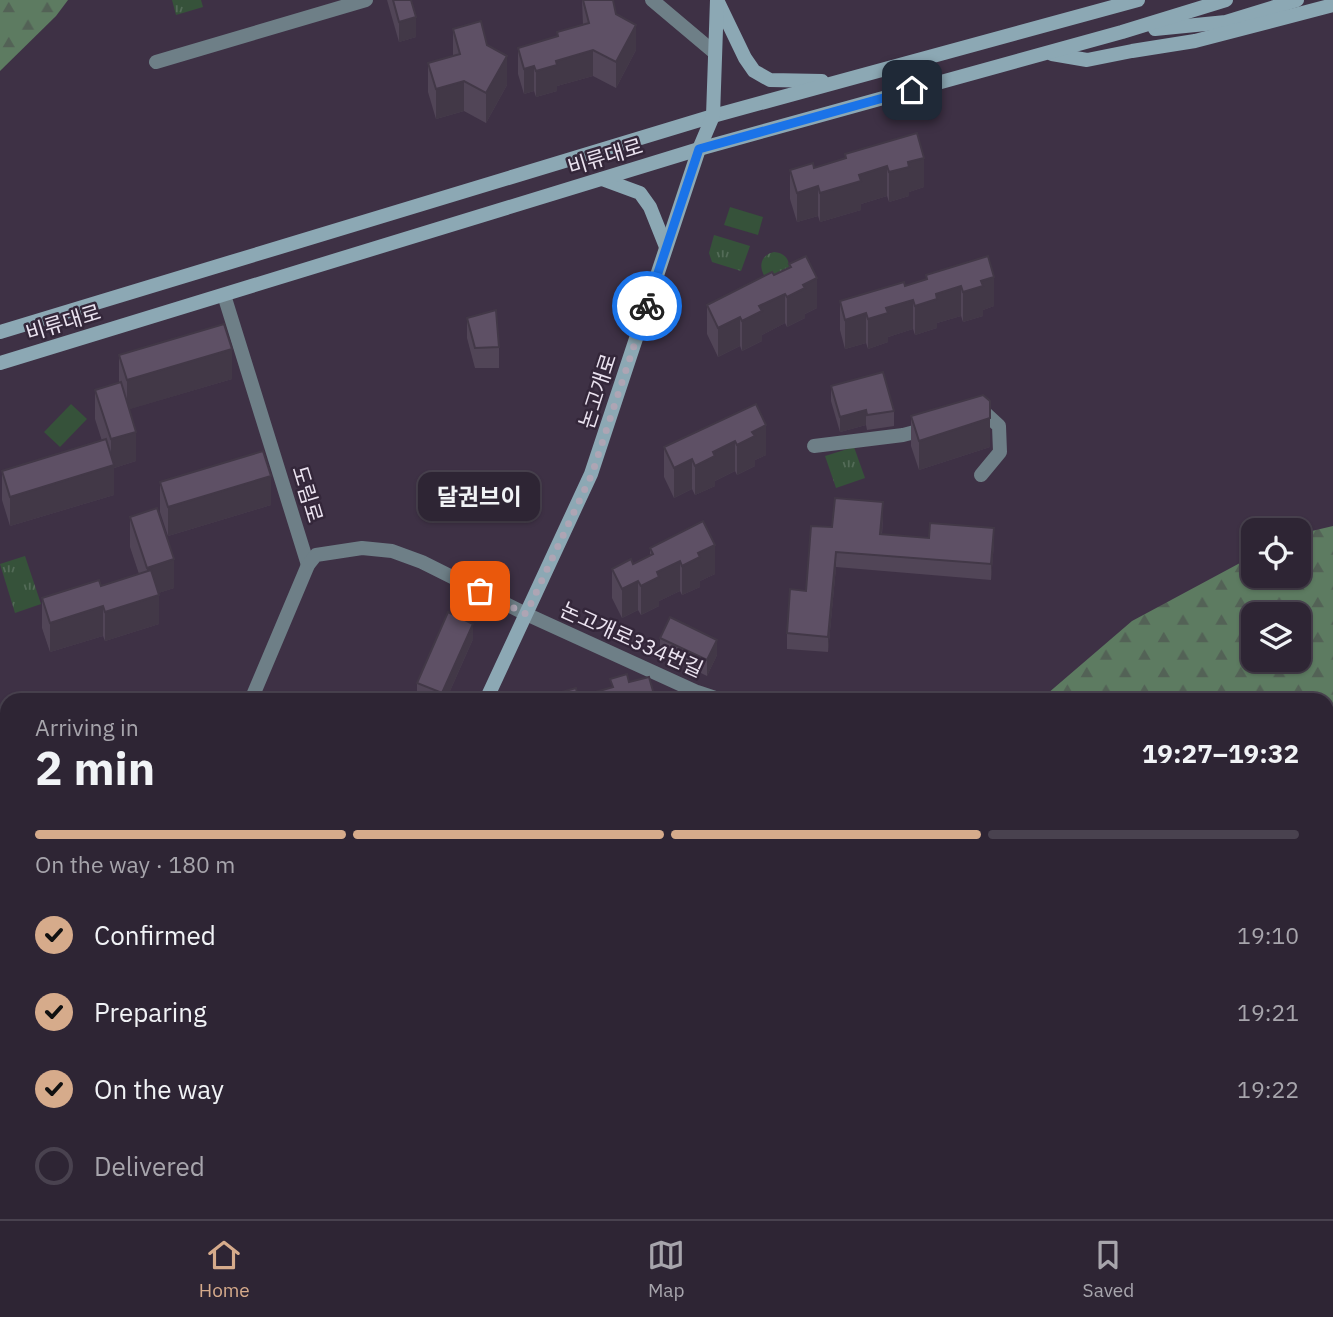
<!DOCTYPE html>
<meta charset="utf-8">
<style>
:root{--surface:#2e2534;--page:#3a3140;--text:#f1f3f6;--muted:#a7a5ac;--line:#49424f;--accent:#d6ab8b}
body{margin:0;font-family:"IBM Plex Sans","Noto Sans KR",sans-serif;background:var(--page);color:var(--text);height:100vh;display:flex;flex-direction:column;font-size:26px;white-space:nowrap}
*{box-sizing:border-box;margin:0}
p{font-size:23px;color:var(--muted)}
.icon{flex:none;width:38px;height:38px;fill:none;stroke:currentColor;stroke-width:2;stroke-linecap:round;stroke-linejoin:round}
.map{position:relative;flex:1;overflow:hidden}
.details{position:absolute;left:0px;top:693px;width:1334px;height:527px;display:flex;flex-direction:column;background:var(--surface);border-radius:21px 21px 0 0;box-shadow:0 2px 5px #0004,0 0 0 2px var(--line)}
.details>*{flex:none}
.buttons{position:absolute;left:1241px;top:518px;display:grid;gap:14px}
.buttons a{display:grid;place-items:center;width:70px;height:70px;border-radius:14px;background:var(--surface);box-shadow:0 2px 5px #0004,0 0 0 2px var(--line);font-size:35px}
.pin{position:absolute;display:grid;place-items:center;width:60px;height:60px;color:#fff;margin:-30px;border-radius:14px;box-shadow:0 4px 10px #0006}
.courier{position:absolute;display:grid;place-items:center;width:70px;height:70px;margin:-35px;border:5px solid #1a73e8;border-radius:50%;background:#fff;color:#222;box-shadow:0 2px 9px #0007}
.bubble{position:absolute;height:49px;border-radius:14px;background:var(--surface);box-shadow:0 2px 5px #0004,0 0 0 2px var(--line);font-size:23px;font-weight:700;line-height:49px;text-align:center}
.summary em{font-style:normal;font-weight:700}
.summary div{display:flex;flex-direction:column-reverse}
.summary{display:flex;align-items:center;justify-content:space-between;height:119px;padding:0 35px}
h1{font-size:46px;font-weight:700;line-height:52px}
.bar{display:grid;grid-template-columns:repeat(4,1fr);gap:10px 7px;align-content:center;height:84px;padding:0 35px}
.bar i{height:9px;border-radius:5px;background:var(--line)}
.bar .on{background:var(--accent)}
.bar p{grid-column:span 4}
ol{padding:0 35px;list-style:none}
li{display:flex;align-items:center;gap:21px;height:77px}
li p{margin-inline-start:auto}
li .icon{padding:7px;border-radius:50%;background:var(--accent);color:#111;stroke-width:4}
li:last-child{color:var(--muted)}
li i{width:38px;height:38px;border:4px solid var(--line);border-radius:50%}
.menu{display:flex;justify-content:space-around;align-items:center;height:98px;border-top:2px solid var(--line);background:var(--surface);font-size:19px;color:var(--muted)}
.menu a{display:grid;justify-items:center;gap:4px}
.menu .on{color:var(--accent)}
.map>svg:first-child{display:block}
.grass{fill:url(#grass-tufts)}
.forest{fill:url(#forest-firs);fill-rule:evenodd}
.garden{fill:#36523a}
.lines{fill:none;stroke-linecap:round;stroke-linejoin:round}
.minor{stroke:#6e7f87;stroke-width:14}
.secondary{stroke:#8ca8b4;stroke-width:14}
.wall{fill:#514557}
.shaded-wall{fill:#423847}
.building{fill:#5e5065;stroke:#423847;stroke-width:2}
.done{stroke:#aea5b4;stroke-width:7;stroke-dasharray:0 12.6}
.route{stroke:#1a73e8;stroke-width:9}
.labels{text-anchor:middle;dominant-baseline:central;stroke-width:5;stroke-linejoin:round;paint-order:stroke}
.street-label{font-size:21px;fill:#ebe3f0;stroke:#34273a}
</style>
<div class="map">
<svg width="1333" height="1219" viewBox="0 0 1333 1219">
<defs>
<pattern id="grass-tufts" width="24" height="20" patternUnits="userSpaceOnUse" patternTransform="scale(1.75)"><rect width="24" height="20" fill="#36523a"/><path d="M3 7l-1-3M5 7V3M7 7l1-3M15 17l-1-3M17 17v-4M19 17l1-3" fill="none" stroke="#536b57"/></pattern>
<pattern id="forest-firs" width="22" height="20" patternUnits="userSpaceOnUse" patternTransform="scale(1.75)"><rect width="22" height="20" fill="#5d7b61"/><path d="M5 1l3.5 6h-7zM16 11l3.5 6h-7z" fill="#536256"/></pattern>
</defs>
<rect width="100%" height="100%" fill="#3e3145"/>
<g class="grass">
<path d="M172,0h29l2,7 -27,8z"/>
<path d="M714,235l36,11 -9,25 -29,-9 -3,-9z"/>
<path d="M774,252c13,1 18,11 13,22l-22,3c-7,-11 -4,-22 9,-25z"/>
<path d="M854,447l11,31 -29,10 -11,-32z"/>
<path d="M25,556l16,48 -26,9 -15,-49z"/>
<path d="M133,1213h56l-1,6h-55z"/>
</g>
<g class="forest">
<path d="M0,0h68l-12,16 -56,55z"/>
<path d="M1333,526v292l-6,-1 -1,-117h-286l92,-79 121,-65v20h45l1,-42zM1253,614h45v46h-45z"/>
<path d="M1333,953v266h-44l22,-6h15l1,-124z"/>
</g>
<g class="garden">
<path d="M730,207l33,10 -5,18 -34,-10z"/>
<path d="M71,404l16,15 -27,28 -16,-15z"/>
</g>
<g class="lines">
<g class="minor">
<path d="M652,0l63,53"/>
<path d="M156,62l210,-62"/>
<path d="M224,295l84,270"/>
<path d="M973,417l13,-3 13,12 1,26 -19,23"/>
<path d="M814,446l89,-11 27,-7"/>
<path d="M251,700l57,-135 8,-10 46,-7 30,3 30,11 104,52 171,78 24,8"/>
<path d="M119,1219l1,-6"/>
<path d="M631,1219l2,-6"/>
</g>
<g class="secondary">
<path d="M718,2l27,56 9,13 16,9 52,1"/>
<path d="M1155,29l71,-7 71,-22"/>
<path d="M1052,54l35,6 45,-9 63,-10 138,-36"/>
<path d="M602,179l38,14 10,14 16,40"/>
<path d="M0,332l713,-216 425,-116"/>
<path d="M0,363l699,-214 423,-117 104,-32"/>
<path d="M486,700l105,-226 108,-325 14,-33 4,-116"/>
<path d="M346,1219v-6"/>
</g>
</g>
<g class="wall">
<path d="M387,0h24l5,37 -17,5z"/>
<path d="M582,0h31l3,14 20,36 -20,38 -23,-12 -36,10v5l-21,6 -2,-6 -10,3 -6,-20v-26l39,-12v-4l26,-7z"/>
<path d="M453,29l34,16 20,40 -21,38 -22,-12 -28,8 -8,-27v-29l25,-7z"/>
<path d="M917,133l7,54 -15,5v4l-20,6 -2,-6 -26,8v6l-41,12 -2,-6 -21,6 -7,-23v-29l24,-2 31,-9v-5z"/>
<path d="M988,256l6,50 -11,4v6l-20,6 -2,-6 -24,7v5l-22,7 -2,-6 -25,8v5l-20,7 -2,-6 -21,6 -5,-19v-29l65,-15 21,-6v-5z"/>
<path d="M789,264l28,44 -12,6v4l-18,9 -2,-4 -23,12v6l-20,10 -2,-5 -22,11 -11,-23v-29l82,-38z"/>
<path d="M467,318l32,29v21h-24l-8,-30z"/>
<path d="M119,355l113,24 -103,30 7,52 -22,7v27l-104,31 -8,-26v-29l100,-30 -7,-22v-29l24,-7z"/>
<path d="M831,386l63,25v15l-27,4 -1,-5 -26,7 -9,-31z"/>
<path d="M756,404l10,51 -11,5v6l-18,9 -2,-4 -20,10v5l-20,9 -3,-6 -18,9 -10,-21v-30z"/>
<path d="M911,416l79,31 -71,23 -8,-24z"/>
<path d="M160,482l111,23 -103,31 -8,-24z"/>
<path d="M130,517l44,71 -16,5 1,31 -54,17 -2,-5 -53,16 -8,-24v-30l59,-12 38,-12 -9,-27z"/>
<path d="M883,517l-1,17 112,9 -3,37 -155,-13 -8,85 -41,-3v-16l19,-42 26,-64z"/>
<path d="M650,548l65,26 -15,7v6l-18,8 -2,-4 -21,10v5l-18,9 -3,-5 -16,8 -10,-20v-29l21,-5 17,-8z"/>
<path d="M660,638l57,17 -10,21 -47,-23z"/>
<path d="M473,639l-27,61h-24l-5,-2v-15z"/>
<path d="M71,1213h23l-1,6h-22z"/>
</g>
<g class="shaded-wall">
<path d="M416,17v20l-17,5v-20z"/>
<path d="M636,25v25l-20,38v-26z"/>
<path d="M593,50v26l-36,10v5l-21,6v-26l20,-10z"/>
<path d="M507,56v29l-21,38v-30z"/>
<path d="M534,66v25l-10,3v-25z"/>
<path d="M464,81v30l-28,8v-30z"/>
<path d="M924,158v29l-15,5v4l-20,6v-30l19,-10z"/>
<path d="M887,166v30l-26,8v6l-41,12v-29l39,-18z"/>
<path d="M818,186v30l-21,6v-29z"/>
<path d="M994,277v29l-11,4v6l-20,6v-30l18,-11z"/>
<path d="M817,278v30l-12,6v4l-18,9v-30l16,-12z"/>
<path d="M961,286v30l-24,7v5l-22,7v-29l21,-12z"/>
<path d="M785,294v29l-23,12v6l-20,10v-30l17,-15z"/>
<path d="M913,300v29l-25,8v5l-20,7v-30l18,-11z"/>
<path d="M866,313v30l-21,6v-29z"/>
<path d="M740,317v29l-22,11v-29z"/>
<path d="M232,349v30l-105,31v-30z"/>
<path d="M866,410v15l-26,7v-15z"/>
<path d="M990,418v29l-71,23v-29z"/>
<path d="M766,425v30l-11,5v6l-18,9v-30l15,-13z"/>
<path d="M136,432v29l-22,7v27l-104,31v-29l101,-31v-27z"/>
<path d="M735,441v30l-20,10v5l-20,9v-29l18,-14z"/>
<path d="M692,459v30l-18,9v-30z"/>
<path d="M271,476v29l-103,31v-29z"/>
<path d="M883,502v15l-3,32v-15z"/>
<path d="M994,528v15l-3,37v-16z"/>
<path d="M715,545v29l-15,7v6l-18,8v-29l16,-13z"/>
<path d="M836,552v15l-8,85v-15z"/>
<path d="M174,559v29l-27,9v-29z"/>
<path d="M680,561v30l-21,10v5l-18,9v-29l16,-14z"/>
<path d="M638,581v29l-16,8v-29z"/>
<path d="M159,595v29l-54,17v-29z"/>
<path d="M103,606v30l-53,16v-29z"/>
<path d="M473,624v15l-27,61h-4v-7z"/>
<path d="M717,640v15l-10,21v-16z"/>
<path d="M307,1213h4l-1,6h-4z"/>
<path d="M715,1213h4l-3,6h-4z"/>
</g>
<g class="building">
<path d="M393,0h18l5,17 -17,5z"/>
<path d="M583,0h30l3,14 20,11 -20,37 -23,-12 -37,11 1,4 -21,6 -2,-5 -10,3 -6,-21 40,-12 -1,-4 32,-9z"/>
<path d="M481,21l6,24 20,11 -21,37 -22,-12 -28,8 -8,-26 32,-9 -7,-25z"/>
<path d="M917,133l7,25 -16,4 1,5 -20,5 -2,-6 -28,9 2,6 -41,12 -2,-7 -21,7 -7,-23 23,-7 1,5 32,-10 -1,-4z"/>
<path d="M806,256l11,22 -14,7 2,3 -18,9 -2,-3 -26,12 3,5 -20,10 -2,-4 -22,11 -11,-23 65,-33 2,3 17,-8 -2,-3z"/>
<path d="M988,256l6,21 -13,4 2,5 -20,6 -2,-6 -25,8 1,5 -22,7 -2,-6 -27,8 2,5 -20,6 -2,-6 -21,7 -5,-19 64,-19 1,4 22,-7 -1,-4z"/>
<path d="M496,310l3,37 -24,1 -8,-30z"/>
<path d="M224,324l8,25 -105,31 -8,-25z"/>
<path d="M883,372l11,39 -27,4 -1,-5 -26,7 -9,-31z"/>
<path d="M121,382l15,50 -25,7 -16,-49z"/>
<path d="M983,395l7,6v17l-71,23 -8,-25z"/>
<path d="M756,404l10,21 -14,7 3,4 -18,9 -2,-4 -22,11 2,4 -20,10 -3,-7 -18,9 -10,-21z"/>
<path d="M106,439l8,26 -104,32 -8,-26z"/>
<path d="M263,451l8,25 -103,31 -8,-25z"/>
<path d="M835,498l48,4 -3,32 49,4 1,-15 64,5 -3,36 -155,-12 -8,85 -41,-4 3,-44 16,2 5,-65 21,1z"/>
<path d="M157,508l17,51 -27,9 -17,-51z"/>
<path d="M703,521l12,24 -17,8 2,4 -18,9 -2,-5 -23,11 2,5 -18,9 -3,-5 -16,8 -10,-20 19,-10 2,5 20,-10 -3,-6z"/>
<path d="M151,570l8,25 -54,17 -2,-6 -53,17 -8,-25 57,-18 2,6z"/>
<path d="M448,612l25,12 -31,69 -25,-10z"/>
<path d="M670,617l47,23 -10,20 -47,-22z"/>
<path d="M627,674l2,8 20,-5 6,21 -8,2h-82l-3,-8 14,-4 2,9 35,-10 -3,-8z"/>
<path d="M290,1213h17l-1,6h-17z"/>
<path d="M567,1213h11l15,6h-29z"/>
<path d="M686,1213h29l-3,6h-28z"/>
<path d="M737,1213h14l16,6h-33z"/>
</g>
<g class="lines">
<path class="done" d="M480,591l46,23 66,-140 55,-168"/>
<path class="route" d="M647,306l52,-157 213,-59"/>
</g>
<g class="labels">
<g class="street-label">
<text transform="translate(605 156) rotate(-17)">비류대로</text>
<text transform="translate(63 322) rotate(-17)">비류대로</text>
<text transform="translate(597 391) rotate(-72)">논고개로</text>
<text transform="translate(308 494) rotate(73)">도림로</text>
<text transform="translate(632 639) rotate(24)">논고개로334번길</text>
</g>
</g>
</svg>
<div class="buttons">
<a><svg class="icon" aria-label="locate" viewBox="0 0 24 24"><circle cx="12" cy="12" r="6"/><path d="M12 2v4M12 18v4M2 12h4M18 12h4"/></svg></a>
<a><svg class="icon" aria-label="layers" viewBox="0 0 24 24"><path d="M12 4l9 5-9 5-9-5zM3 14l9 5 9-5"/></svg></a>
</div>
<div class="pin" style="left:480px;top:591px;background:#ea580c"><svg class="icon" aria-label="bag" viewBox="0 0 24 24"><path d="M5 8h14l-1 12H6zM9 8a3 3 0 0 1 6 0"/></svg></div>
<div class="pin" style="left:912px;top:90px;background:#1f2937"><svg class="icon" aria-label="home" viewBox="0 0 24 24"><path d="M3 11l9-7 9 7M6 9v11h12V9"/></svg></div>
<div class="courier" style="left:647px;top:306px"><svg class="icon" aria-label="bike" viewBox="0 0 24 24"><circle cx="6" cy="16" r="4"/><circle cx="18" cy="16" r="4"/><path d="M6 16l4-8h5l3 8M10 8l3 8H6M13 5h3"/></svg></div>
<div class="bubble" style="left:418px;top:472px;width:122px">달권브이</div>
<section class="details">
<div class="summary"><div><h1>2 min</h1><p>Arriving in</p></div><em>19:27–19:32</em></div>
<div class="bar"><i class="on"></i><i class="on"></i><i class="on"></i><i></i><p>On the way · 180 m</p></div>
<ol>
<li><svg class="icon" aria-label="check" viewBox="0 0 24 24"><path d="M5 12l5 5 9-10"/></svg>Confirmed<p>19:10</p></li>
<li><svg class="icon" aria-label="check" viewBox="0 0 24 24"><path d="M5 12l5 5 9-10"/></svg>Preparing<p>19:21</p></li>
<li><svg class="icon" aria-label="check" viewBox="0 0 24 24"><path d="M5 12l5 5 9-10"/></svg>On the way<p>19:22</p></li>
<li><i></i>Delivered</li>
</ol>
</section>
</div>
<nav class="menu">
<a class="on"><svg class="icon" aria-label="home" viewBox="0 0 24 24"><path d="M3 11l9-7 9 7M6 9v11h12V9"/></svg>Home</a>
<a><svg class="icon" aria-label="map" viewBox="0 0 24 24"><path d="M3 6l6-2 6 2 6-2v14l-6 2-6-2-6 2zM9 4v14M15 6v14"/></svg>Map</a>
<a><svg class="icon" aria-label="saved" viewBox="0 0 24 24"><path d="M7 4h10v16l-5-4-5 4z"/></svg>Saved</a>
</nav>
